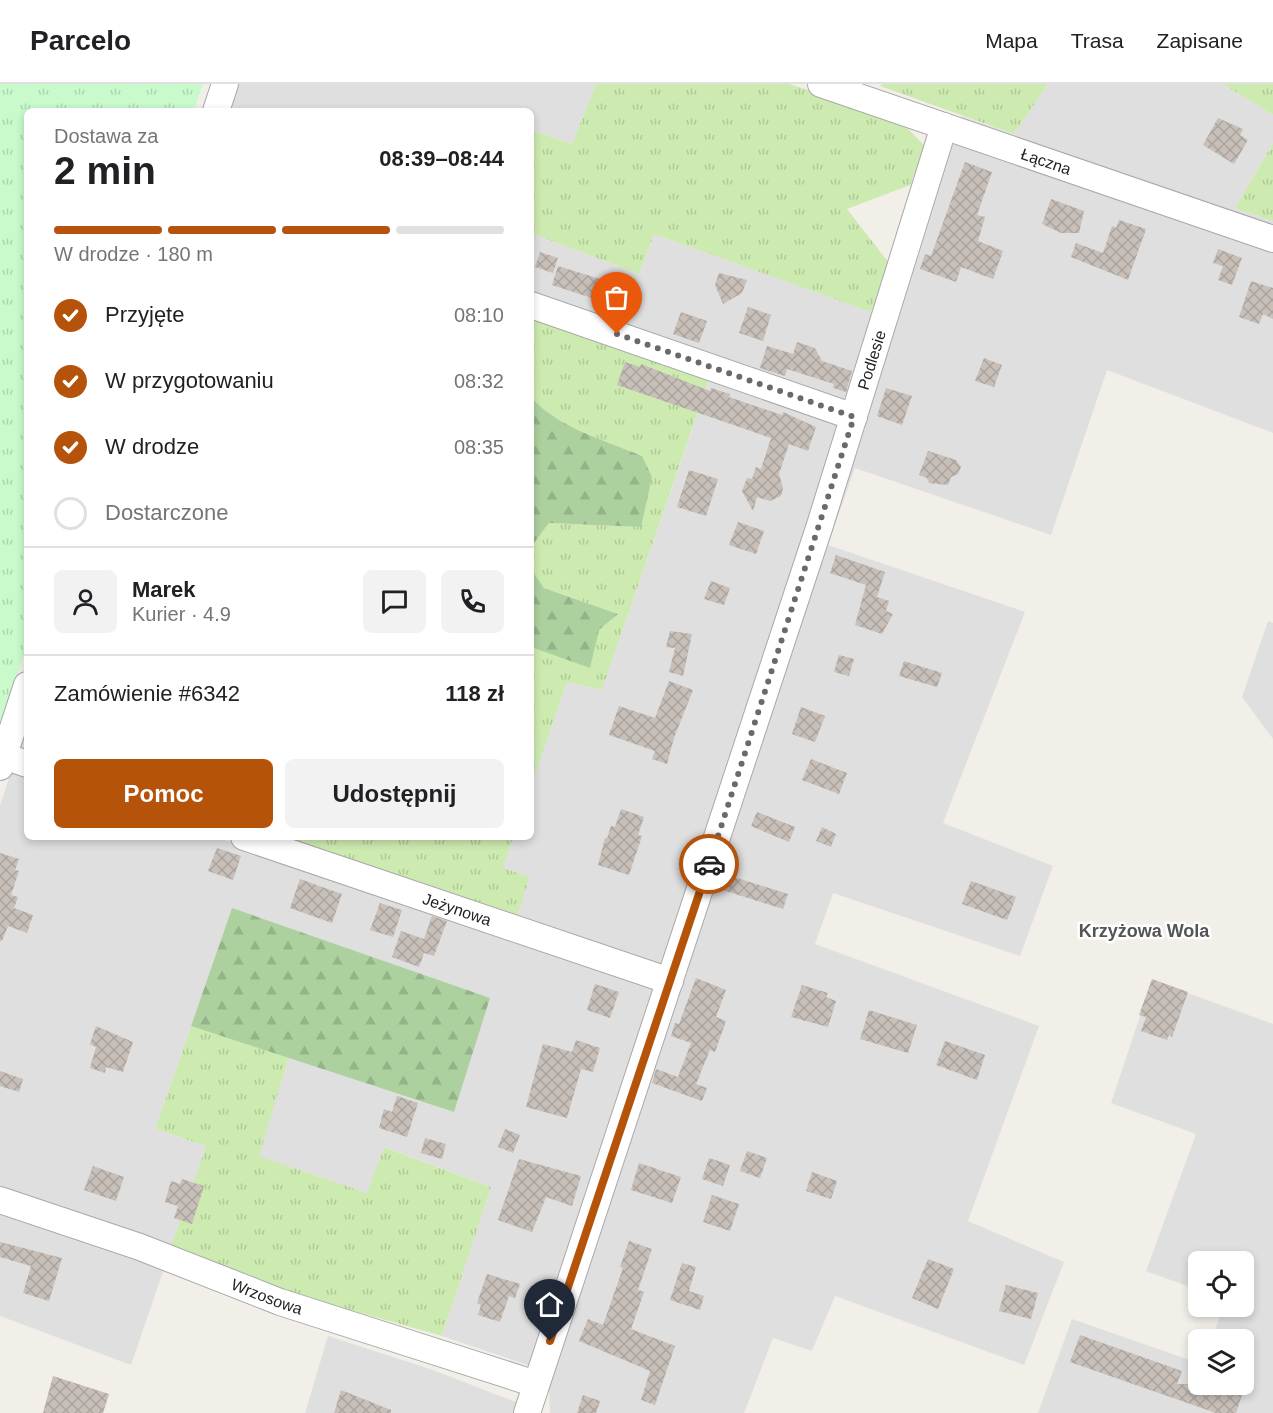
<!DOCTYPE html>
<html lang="pl">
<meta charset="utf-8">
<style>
:root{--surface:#fff;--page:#f2f2f2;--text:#202124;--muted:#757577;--line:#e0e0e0;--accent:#b45309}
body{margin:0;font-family:Helvetica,sans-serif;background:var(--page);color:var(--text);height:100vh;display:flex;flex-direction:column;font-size:22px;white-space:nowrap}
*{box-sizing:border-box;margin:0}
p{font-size:20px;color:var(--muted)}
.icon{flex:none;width:33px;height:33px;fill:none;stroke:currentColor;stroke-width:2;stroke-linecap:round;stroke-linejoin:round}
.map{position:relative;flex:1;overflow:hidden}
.sheet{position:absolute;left:24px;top:24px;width:510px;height:732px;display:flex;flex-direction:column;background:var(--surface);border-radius:9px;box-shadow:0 3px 9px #0003}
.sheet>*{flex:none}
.fabs{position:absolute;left:1188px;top:1167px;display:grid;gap:12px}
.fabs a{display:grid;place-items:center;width:66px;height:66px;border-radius:9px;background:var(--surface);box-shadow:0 3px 9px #0003;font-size:30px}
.pin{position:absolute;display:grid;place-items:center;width:51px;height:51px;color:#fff;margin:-62px -26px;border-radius:50% 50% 50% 0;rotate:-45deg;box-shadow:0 0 6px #0007}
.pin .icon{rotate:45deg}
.courier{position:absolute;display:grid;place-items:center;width:60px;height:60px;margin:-30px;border:4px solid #b45309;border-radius:50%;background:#fff;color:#222;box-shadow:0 2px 8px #0007}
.summary em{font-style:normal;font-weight:800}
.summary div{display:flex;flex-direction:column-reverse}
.summary{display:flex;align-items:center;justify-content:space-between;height:102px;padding:0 30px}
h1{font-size:39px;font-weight:800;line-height:45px}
.bar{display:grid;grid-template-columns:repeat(4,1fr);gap:9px 6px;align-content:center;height:72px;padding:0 30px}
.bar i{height:8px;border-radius:4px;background:var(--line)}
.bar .on{background:var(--accent)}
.bar p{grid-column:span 4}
.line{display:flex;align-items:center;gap:15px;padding:0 30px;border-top:2px solid var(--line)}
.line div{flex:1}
.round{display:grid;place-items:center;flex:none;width:63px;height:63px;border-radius:9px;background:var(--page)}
ol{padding:0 30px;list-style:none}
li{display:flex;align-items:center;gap:18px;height:66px}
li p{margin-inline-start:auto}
li .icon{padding:6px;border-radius:50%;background:var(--accent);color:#fff;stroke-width:4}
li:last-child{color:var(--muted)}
li i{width:33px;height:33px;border:3px solid var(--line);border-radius:50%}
.button{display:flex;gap:12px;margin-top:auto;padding:12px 30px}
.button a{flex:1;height:69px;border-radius:9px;background:var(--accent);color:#fff;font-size:24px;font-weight:800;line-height:69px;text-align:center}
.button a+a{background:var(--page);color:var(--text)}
header{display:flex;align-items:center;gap:36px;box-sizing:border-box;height:84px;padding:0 30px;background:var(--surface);border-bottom:2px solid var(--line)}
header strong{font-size:28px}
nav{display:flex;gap:33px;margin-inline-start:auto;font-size:21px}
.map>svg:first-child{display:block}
.residential{fill:#e0dfdf}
.grass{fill:url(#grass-tufts)}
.forest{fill:url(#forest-firs)}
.park{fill:url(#park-tufts)}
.building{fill:url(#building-cross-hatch)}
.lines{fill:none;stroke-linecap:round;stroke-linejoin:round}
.minor-casing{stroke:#a9a9a9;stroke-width:28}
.minor{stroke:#fff;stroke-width:26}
.done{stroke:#6b6a68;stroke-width:6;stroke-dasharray:0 10.8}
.route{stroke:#b45309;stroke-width:8}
.labels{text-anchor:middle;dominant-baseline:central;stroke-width:5;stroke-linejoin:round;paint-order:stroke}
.street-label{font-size:16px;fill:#222;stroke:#fff}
.neighbourhood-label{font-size:18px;font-weight:bold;fill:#555;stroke:#fff}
</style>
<header>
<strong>Parcelo</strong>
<nav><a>Mapa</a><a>Trasa</a><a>Zapisane</a></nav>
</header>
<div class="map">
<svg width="1273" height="1329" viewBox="0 0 1273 1329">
<defs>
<pattern id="grass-tufts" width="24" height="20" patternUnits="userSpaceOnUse" patternTransform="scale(1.5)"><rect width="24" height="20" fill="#cdebb0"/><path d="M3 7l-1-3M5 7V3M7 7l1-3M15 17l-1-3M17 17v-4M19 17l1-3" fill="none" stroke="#b0c997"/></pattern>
<pattern id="forest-firs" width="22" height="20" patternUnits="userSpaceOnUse" patternTransform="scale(1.5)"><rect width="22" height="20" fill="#add19e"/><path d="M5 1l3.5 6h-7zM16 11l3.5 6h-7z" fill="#95b388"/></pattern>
<pattern id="park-tufts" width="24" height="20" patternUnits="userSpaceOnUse" patternTransform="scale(1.5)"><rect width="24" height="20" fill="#c8facc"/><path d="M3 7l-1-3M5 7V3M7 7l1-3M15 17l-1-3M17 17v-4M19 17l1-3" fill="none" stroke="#acd6af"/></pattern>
<pattern id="building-cross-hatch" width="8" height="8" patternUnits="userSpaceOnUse" patternTransform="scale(1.5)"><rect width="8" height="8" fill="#c7bfb8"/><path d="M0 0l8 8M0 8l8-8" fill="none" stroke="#aba49e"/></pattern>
</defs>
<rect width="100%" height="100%" fill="#f2efe9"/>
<g class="residential">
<path d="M233,0h363l-24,60 -41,-14v-19h-307z"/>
<path d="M1048,0h175l50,31v28l-38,65 38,13v212l-166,-63 -56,165 -196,-67 -27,77 197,67 -82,211 110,43 -33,90 -187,-63 -18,51 224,82 -71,195 96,41 -40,103 -189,-69 -23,55 -39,-13 -29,75h-194l-2,-41 -106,-36 49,-149 -106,-40 -18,46 -109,-37 31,-100 165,56 -222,-204 -77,221 51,17 -75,219 -131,-49v-510l27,-84v115h189l293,102 -6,-71 10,-31h18v-51l36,-104 35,8 109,-315 -180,-62v-80l108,41 15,-40 244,87 64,-205 52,18z"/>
<path d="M1268,537l5,2v116l-31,-42z"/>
<path d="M1152,896l121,44v389h-235l34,-94 126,44v21h46v-44l-33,-1 13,-32 20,-1v-44h-46v28l-52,-19 50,-137 -85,-31z"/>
<path d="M328,1252l102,33 86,33 -3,11h-208z"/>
</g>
<g class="grass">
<path d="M596,0h193l108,34 28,28 -15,39 -63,24 42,54 -18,49 -217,-78 -15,40 -108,-41v-103l41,14z"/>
<path d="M882,0h166l-34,50 -134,-48z"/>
<path d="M1223,0h50v31z"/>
<path d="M1273,59v78l-38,-13z"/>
<path d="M531,229l180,61 -109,316 -35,-8 -36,104v-139l17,5 51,-22 19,-16 -74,-26 -13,-19v-22l18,-24 92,4 1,-71c-37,-16 -84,-28 -111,-59z"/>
<path d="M276,753h237l-10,31 27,9 -15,45z"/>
<path d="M191,942l98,30 -30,100 108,37 17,-46 107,40 -49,149 -173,-49 -99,-37 36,-104 -51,-17z"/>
</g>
<g class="forest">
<path d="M531,313c27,31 74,43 111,59l10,21 -11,50 -92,-4 -18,24z"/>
<path d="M531,485l13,19 74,26 -19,16 -9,38 -59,-21z"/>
<path d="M232,824l258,90 -36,114 -263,-86z"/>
</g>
<path class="park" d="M0,0h203l-9,27h-167v533l-27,85z"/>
<g class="building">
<path d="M1218,34l25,11 -3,6 8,5 -14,24 -31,-19z"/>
<path d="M965,78l27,10 -15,43 8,2 -7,24 25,10 -10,28 -32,-12 -5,15 -36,-13 5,-15 6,2z"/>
<path d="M1051,115l33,12 -5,22h-18l-19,-9z"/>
<path d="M1119,136l27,9 -18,51 -57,-23 5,-14 27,10 9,-27 4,2z"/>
<path d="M1218,165l24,9 -10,27 -14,-5 5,-14 -10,-3z"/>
<path d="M540,168l18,6 -5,15 -18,-6z"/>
<path d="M558,182l55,17 -6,20 -55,-18z"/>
<path d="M719,189l28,7 -5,13 -19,11 -8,-19z"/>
<path d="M1251,197l22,7v31l-10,-5 -4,10 -20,-7z"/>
<path d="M748,223l23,8 -8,26 -24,-8z"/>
<path d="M681,228l26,9 -8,22 -26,-9z"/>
<path d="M797,258l18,6 7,13 30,10 -6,21 -13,-4 1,-4 -47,-15 -2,7 -25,-8 7,-22 26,8z"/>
<path d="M984,274l18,7 -8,22 -19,-6z"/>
<path d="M625,278l15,5 1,-3 69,27 1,-3 19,6 -1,3 53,18 1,-3 33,15 -8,24 -19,-7 -10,30 4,14 -2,8 -11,5 -13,-4 -4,14 -11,-20 5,-13 5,1 4,-12 5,2 10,-31 -154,-53z"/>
<path d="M886,304l26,8 -10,29 -25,-9z"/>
<path d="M928,367l28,9 5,7 -3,7 -7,3 -3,8 -19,-2 -2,-5 -8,-3z"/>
<path d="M689,386l29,9 -12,37 -29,-9z"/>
<path d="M738,438l26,9 -8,23 -27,-9z"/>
<path d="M836,471l49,17 -8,25 12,4 -3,10 7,3 -11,20 -27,-9 11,-40 -36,-12z"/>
<path d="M711,497l19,7 -6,17 -20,-6z"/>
<path d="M670,547l22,3 -9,42 -14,-4 6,-24 -9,-1z"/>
<path d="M839,571l15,4 -5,17 -15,-4z"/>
<path d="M904,577l38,12 -5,14 -38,-11z"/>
<path d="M669,597l24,9 -19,48 -7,26 -15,-5 3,-8 -46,-16 10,-29 36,12z"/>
<path d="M801,623l24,9 -10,26 -23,-8z"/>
<path d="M811,675l36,14 -8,21 -37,-14z"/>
<path d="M621,725l23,8 -6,18 4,1 -13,39 -31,-10 7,-27h2l4,-12 4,1z"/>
<path d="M757,728l38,15 -6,15 -38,-16z"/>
<path d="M822,743l14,7 -5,13 -15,-6z"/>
<path d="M217,764l24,8 -8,24 -25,-9z"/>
<path d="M0,769l19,6 -4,11 4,1 -8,24 7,2 -4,11 19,7 -6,18 -19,-7 -6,15h-2z"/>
<path d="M721,789l67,21 -5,15 -67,-21z"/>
<path d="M300,795l42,15 -10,29 -42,-15z"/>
<path d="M971,797l45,16 -9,23 -45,-16z"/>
<path d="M380,819l22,7 -9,27 -23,-7z"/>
<path d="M432,832l15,5 -13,35 -10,-3 -5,14 -27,-10 9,-26 23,8z"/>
<path d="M696,894l30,12 -10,27 10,4 -11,31 -5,-2 -14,34 11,4 -5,13 -50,-18 4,-14 22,8 13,-34 -20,-7 4,-13 4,1z"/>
<path d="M1152,895l36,13 -16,45 -3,-2 -2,5 -26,-9 5,-14 -7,-2z"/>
<path d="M595,900l24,8 -9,26 -23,-8z"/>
<path d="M802,901l26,8 -2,4 10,4 -8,26 -37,-10z"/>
<path d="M869,926l48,15 -9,28 -48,-14z"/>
<path d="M96,942l37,16 -10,30 -17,-5 -1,6 -15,-5 6,-21 -6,-3z"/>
<path d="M576,956l24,8 -7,24 -12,-3 -14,49 -41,-11 17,-63 29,8z"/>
<path d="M945,957l40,14 -8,25 -41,-15z"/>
<path d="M0,987l23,8 -4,13 -19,-6z"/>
<path d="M397,1012l21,7 -11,34 -28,-9 5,-19 8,3z"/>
<path d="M505,1045l15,6 -7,18 -15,-6z"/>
<path d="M425,1054l21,6 -4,15 -21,-6z"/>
<path d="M747,1067l20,7 -7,20 -20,-7z"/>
<path d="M709,1074l21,7 -7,21 -21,-7z"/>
<path d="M519,1075l62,17 -9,30 -26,-9 -14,35 -34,-12z"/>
<path d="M639,1079l42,14 -9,26 -41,-13z"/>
<path d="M93,1082l31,11 -8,24 -32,-11z"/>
<path d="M812,1088l25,9 -6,18 -25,-8z"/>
<path d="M182,1095l22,7 -12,38 -18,-6 4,-12 -13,-4 6,-21 9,3z"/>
<path d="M712,1111l27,9 -9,27 -27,-9z"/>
<path d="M629,1157l23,8 -14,41 6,2 -13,37 44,17 -20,59 -14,-5 9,-29 -71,-30 9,-22 15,6 20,-57 -3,-1z"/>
<path d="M0,1158l62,16 -13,43 -26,-8 8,-27 -31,-9z"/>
<path d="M928,1175l26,10 -16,40 -26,-11z"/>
<path d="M682,1179l14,4 -7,24 15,5 -4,14 -30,-10z"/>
<path d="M487,1190l33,10 -5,14 -6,-2 -9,26 -22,-7 3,-10 -4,-2z"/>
<path d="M1006,1201l32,8 -7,26 -32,-8z"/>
<path d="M1080,1251l102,36 -5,13h44l22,8 -7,21h-20l-146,-51z"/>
<path d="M53,1292l56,18 -6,19h-60z"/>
<path d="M341,1306l50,20v3h-57z"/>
<path d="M583,1311l17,6 -4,12h-19z"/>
</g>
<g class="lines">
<g class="minor-casing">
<g id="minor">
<path id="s1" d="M821,0l452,155"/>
<path d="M216,27l9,-27"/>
<path d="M531,221l323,112"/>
<path d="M4,672l23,8"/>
<path d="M0,683l27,-82"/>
<path id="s2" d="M244,753l426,144"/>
<path id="s3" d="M0,1116l140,47 140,55 256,82"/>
<path id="s4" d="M527,1329l293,-888 124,-399"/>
</g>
</g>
<use href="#minor" class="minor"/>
</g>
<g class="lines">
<path class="done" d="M617,250l237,83 -145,447"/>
<path class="route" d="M550,1257l159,-477"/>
</g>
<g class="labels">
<g class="street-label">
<text stroke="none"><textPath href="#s1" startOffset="238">Łączna</textPath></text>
<text stroke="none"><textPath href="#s4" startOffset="1108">Podlesie</textPath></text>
<text stroke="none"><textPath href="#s2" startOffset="225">Jeżynowa</textPath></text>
<text stroke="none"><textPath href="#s3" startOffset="284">Wrzosowa</textPath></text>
</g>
<g class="neighbourhood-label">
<text x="1144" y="847">Krzyżowa Wola</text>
</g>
</g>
</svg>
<div class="fabs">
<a><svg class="icon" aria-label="locate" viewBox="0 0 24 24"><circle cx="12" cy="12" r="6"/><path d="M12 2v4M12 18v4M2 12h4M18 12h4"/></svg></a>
<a><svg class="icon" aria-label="layers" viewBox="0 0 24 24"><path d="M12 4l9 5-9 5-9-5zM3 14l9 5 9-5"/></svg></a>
</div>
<div class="pin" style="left:617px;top:250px;background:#ea580c"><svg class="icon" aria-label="bag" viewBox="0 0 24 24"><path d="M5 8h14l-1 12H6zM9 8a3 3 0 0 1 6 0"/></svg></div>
<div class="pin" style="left:550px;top:1257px;background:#1f2937"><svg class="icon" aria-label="home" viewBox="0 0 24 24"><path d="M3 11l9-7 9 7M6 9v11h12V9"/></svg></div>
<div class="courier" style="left:709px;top:780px"><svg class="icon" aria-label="car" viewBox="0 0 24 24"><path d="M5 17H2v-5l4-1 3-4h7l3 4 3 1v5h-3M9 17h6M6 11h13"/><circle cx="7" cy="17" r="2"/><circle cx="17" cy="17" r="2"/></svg></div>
<section class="sheet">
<div class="summary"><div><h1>2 min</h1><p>Dostawa za</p></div><em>08:39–08:44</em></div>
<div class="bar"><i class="on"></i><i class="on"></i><i class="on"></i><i></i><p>W drodze · 180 m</p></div>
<ol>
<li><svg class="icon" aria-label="check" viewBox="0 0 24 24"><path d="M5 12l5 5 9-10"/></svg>Przyjęte<p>08:10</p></li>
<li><svg class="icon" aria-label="check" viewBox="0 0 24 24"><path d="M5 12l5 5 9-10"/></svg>W przygotowaniu<p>08:32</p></li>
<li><svg class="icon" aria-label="check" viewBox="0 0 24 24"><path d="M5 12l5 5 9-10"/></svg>W drodze<p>08:35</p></li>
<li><i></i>Dostarczone</li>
</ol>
<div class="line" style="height:108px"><a class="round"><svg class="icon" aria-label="person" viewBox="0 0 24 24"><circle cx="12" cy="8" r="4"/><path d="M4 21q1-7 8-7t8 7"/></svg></a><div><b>Marek</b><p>Kurier · 4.9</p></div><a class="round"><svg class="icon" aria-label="chat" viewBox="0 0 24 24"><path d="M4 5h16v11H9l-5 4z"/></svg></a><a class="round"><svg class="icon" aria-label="phone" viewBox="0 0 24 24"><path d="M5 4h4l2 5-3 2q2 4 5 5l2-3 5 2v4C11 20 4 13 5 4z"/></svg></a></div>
<div class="line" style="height:78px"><div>Zamówienie #6342</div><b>118 zł</b></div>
<div class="button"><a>Pomoc</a><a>Udostępnij</a></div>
</section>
</div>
